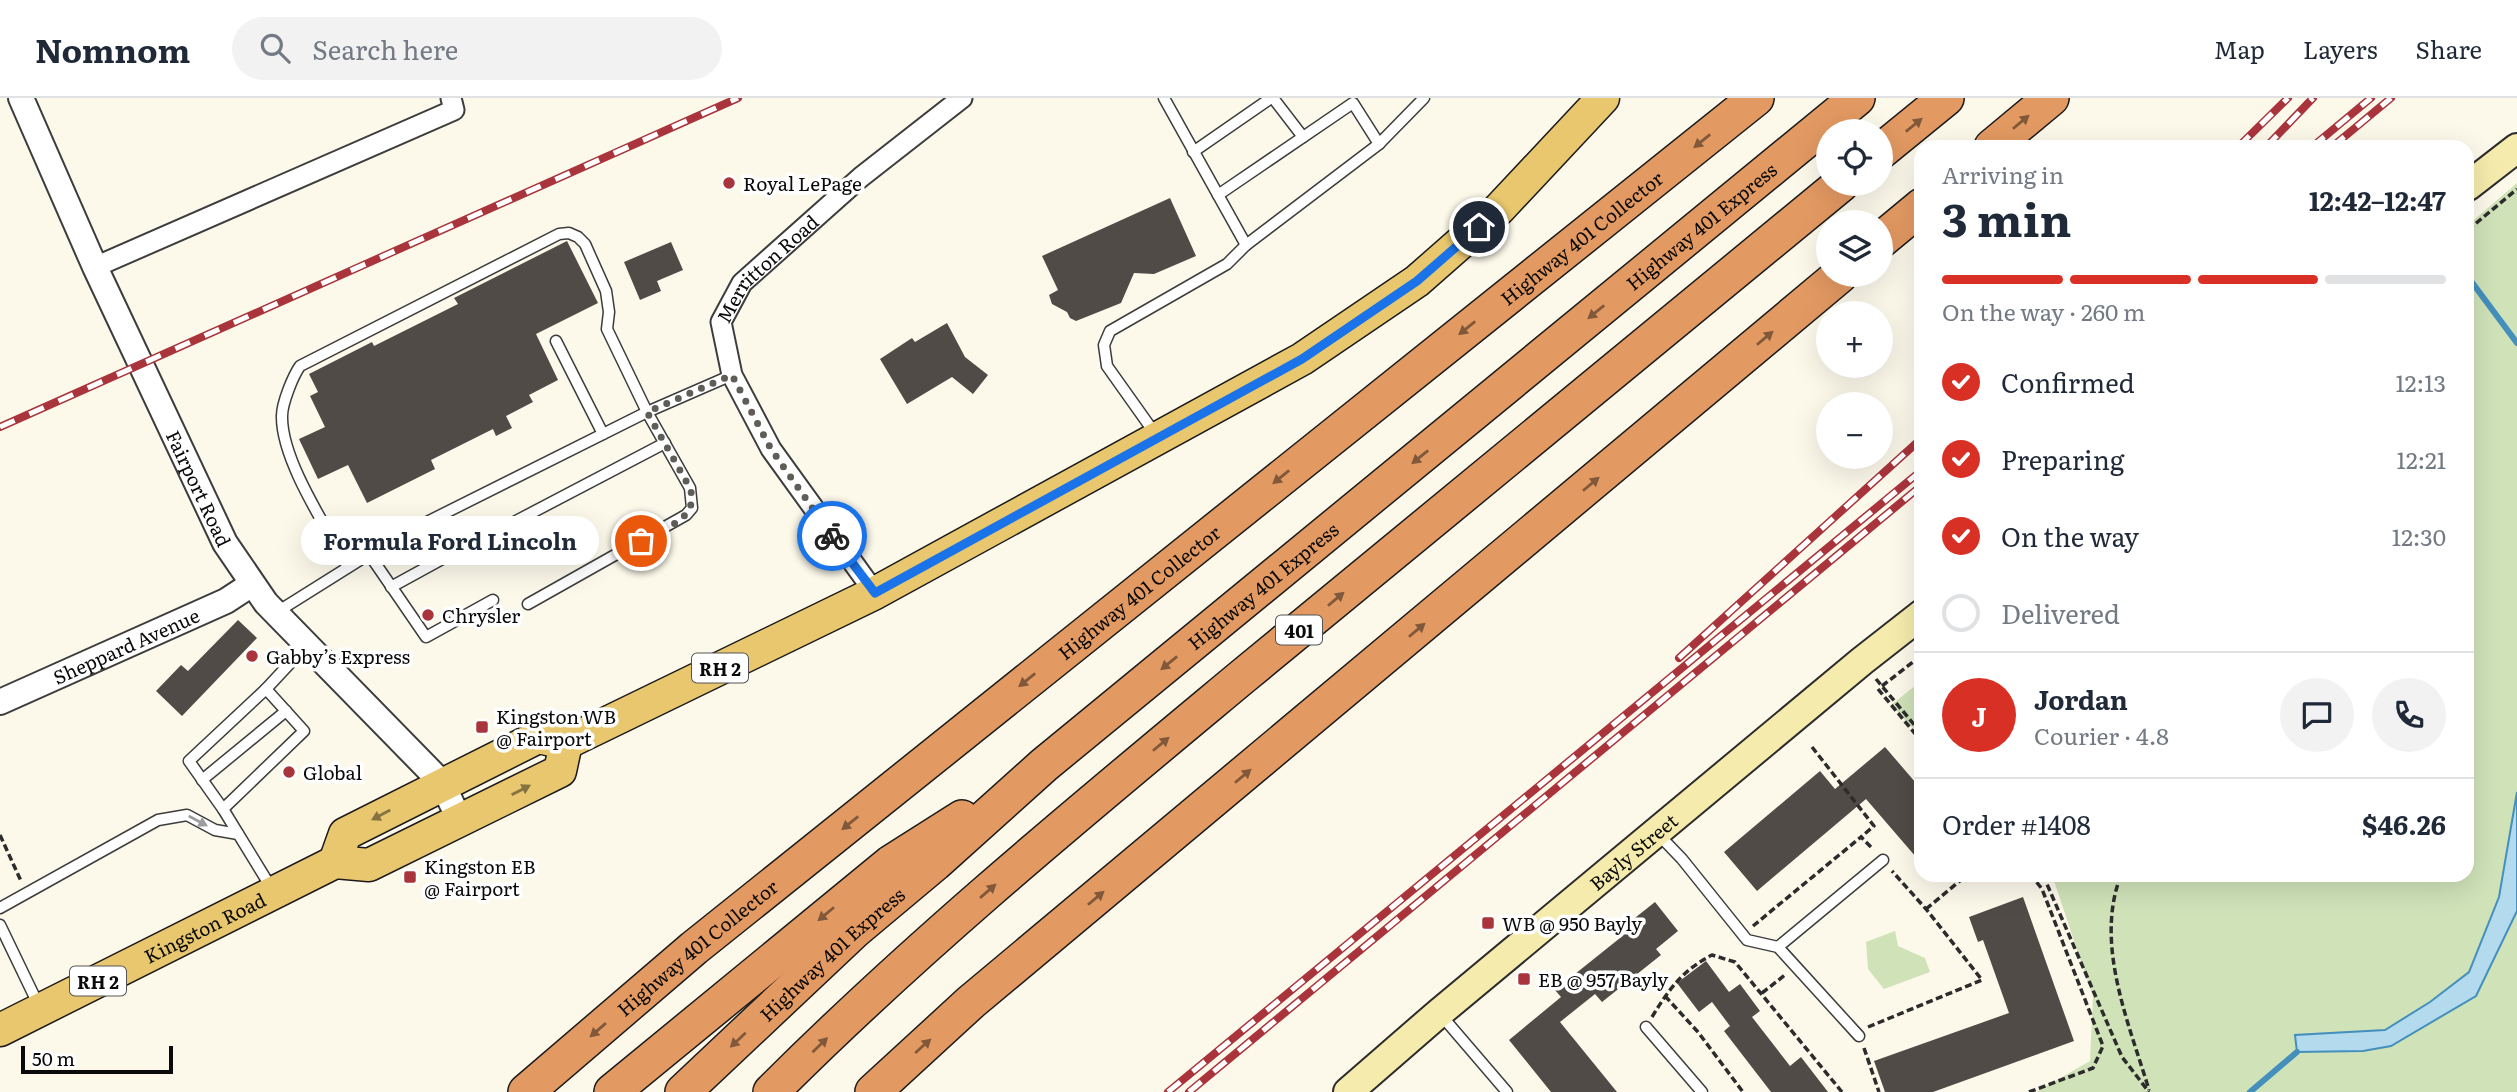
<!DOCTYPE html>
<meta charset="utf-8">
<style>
:root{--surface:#fff;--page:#f2f2f3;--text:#1f2937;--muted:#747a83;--line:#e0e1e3;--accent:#d93025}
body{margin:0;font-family:Literata,serif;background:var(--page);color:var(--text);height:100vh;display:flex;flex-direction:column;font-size:26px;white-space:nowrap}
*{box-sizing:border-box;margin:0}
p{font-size:23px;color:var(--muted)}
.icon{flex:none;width:38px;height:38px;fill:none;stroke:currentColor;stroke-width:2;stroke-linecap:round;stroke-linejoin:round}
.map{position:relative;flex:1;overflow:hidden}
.sheet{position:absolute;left:1914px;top:42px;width:560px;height:742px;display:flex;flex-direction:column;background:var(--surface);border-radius:21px;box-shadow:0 7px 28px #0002}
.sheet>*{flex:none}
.fabs{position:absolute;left:1816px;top:21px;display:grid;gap:14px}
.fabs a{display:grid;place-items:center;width:77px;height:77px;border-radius:50%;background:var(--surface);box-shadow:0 7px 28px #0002;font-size:35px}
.scale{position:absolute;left:21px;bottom:18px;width:152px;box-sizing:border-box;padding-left:7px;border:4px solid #0a0a0a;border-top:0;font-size:19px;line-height:24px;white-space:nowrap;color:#0a0a0a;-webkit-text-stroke:5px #fff;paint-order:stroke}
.pin{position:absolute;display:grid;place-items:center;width:60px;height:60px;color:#fff;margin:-30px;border:4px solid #fff;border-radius:50%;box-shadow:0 2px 7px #0007}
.courier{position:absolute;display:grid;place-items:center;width:70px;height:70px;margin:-35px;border:5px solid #1a73e8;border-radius:50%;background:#fff;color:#222;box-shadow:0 2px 9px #0007}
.bubble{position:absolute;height:49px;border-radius:24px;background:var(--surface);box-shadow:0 7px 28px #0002;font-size:23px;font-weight:700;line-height:49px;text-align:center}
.summary em{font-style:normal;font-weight:700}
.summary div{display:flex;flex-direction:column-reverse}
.summary{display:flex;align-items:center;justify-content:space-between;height:119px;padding:0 28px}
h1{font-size:46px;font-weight:700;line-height:52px}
.bar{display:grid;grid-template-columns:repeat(4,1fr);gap:10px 7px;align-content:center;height:84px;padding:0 28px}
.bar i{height:9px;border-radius:5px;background:var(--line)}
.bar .active{background:var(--accent)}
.bar p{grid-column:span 4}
.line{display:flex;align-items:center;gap:18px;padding:0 28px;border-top:2px solid var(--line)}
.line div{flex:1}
.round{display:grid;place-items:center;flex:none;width:74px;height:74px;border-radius:37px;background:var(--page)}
ol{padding:0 28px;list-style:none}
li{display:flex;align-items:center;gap:21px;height:77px}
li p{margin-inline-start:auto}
li .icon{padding:7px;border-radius:50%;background:var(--accent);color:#fff;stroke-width:4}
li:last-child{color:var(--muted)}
li i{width:38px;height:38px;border:4px solid var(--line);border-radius:50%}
header{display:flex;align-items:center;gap:42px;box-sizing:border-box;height:98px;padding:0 35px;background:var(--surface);border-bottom:2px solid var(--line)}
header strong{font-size:33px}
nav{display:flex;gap:38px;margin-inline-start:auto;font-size:24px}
.search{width:490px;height:63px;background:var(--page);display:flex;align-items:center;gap:18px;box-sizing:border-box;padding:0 24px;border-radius:38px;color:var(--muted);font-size:26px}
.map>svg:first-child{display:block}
.green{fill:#cfe2b8}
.water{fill:#b4daee;stroke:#448fbc;stroke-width:2}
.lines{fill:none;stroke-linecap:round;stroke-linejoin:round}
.stream{stroke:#448fbc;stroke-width:6}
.building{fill:#514b48}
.service-casing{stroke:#3d3d3d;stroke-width:13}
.minor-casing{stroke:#3d3d3d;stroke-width:23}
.tertiary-casing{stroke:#3d3d3d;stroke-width:28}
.secondary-casing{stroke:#2c2c2c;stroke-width:32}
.primary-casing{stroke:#1b1b1b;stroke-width:35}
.motorway-casing{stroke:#1b1b1b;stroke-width:38}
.path{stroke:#2c2c2c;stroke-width:3.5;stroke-dasharray:7 3.5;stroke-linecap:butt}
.service{stroke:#fff;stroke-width:10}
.minor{stroke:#fff;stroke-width:19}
.tertiary{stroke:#fff;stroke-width:24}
.secondary{stroke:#f5ebac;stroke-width:28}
.primary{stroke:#e8c76e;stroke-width:32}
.motorway{stroke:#e39962;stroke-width:35}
.rail-casing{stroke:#a9343c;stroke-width:8}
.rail{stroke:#fff;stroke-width:5;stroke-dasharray:16;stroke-linecap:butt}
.oneway{fill:#81593a}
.oneway2{fill:#847241}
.oneway3{fill:#9d9d9d}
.done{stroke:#5f5d58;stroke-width:7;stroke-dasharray:0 12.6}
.route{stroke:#1a73e8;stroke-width:9}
.poi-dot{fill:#a9343c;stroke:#fff;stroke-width:2.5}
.labels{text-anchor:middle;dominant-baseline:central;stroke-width:7;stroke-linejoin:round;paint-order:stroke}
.shield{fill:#fff;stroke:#545454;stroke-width:2}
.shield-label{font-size:18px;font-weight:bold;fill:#0a0a0a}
.poi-label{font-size:19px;fill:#0a0a0a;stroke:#fff;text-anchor:start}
.street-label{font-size:19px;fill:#0a0a0a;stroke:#fff}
</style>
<header>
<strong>Nomnom</strong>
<div class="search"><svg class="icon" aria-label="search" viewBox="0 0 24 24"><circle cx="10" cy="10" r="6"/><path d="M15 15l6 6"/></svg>Search here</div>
<nav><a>Map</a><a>Layers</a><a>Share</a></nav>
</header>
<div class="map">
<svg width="2517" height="994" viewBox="0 0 2517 994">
<rect width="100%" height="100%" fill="#fcf8ea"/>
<g class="green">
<path d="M2517,85v909h-481l54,-31 3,-64 -41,-122h416v-650z"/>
<path d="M1921,583v55l-30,-31z"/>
<path d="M1895,833l3,15 27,12 5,14 -46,17 -16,-20 -2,-27z"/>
</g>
<path class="water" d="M2517,694v119l-41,85 -85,50 -28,5 -66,1 -2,-17 90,-5 45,-28 39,-30 30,-75z"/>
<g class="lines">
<g class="stream">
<path d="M2468,179l49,66"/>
<path d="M2250,994l47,-40"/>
</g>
</g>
<g class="building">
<path d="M1170,100l26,58 -42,18 -20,-1 -13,30 -45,18 -6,-3 -3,-6 -15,-8 -3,-9 9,-5 -16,-34z"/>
<path d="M567,143l31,62 -62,31 22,46 -29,15 4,7 -27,14 6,12 -16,8 -3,-7 -62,31 4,9 -68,34 -19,-38 -30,14 -19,-40 26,-12 -15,-31 8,-4 -9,-18 63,-32 2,4 84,-42 -4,-6z"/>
<path d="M671,144l12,28 -26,11 4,10 -21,9 -16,-38z"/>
<path d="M947,225l18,34 23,18 -15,19 -21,-17 -45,27 -27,-45 32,-21 3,4z"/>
<path d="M238,522l19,18 -75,78 -26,-25 25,-26 7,6z"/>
<path d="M1885,649l37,43v74l-56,-65 -109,92 -33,-39 96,-81 15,18z"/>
<path d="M2023,799l51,144 -141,51h-48l-11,-31 135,-48 -26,-73 -5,2 -9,-25z"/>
<path d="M1655,804l23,29 -22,18 5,6 -59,47 -7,-8 -35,28 57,70h-66l-42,-52 52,-43 -6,-7 75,-60 -4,-5z"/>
<path d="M1706,863l23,31 11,-8 20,27 -8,6 38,49 11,-9 27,35h-57l-47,-61 6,-5 -18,-24 -13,10 -22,-29z"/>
</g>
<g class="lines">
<g class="service-casing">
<g id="service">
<path d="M1273,0l30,39"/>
<path d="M1379,46l45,-46"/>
<path d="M1193,54l78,-54"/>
<path d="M1218,97l135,-92 26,41 -133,101"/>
<path d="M556,243l47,93"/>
<path d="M1156,337l-49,-69 -3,-21 6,-14 117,-67 19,-19 -82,-147"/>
<path d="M497,433l168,-88"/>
<path d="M369,456l57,83 67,-37"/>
<path d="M348,469c-21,-39 -67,-107 -66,-151 0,-13 11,-40 18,-50l259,-132 10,-1 9,4 7,7 21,47 3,21 -2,17 40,83 43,76 2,20 -6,7 -158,89"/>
<path d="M391,489l73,-40"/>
<path d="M277,514l118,-74 252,-126 85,-37"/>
<path d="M202,682l84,-69"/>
<path d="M223,711l81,-78 -38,-42"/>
<path d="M1657,735l25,26 65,81 31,7 81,89"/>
<path d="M272,791l-49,-80 -34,-48 77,-72 41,-44"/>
<path d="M0,810l158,-88 29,-5 28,15 23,4"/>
<path d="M0,827l39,81"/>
<path d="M1778,849l105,-87"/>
<path d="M1441,917l66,77"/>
<path d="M1646,929l56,65"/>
</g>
</g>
<g class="minor-casing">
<g id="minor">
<path d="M95,169l359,-157 -3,-12"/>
<path id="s1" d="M875,495l-104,-144 -39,-74 -11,-53 21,-39 119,-106 101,-79"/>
</g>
</g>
<g class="tertiary-casing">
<g id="tertiary">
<path id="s2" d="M21,0l74,169 130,276 41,60 176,180 18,38"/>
<path id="s3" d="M0,604l226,-101 26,-17"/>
</g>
</g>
<g class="secondary-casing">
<g id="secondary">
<path d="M2468,88l49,-38"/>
<path id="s4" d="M1348,994l91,-79 423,-352 60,-47"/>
</g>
</g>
<g class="primary-casing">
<g id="primary">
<path d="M335,764l10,-28 193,-97 28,6 309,-150 427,-234 115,-78 82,-72 104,-111"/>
<path id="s5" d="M0,932l335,-168 34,3 191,-94 6,-28"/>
</g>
</g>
<g class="motorway-casing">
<g id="motorway">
<path d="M1992,49l59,-49"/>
<path d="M1881,53l65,-53"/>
<path d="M1881,142l41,-34"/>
<path id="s6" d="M526,994l168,-144 1062,-850"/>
<path d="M612,994l279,-229 71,-45"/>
<path id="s7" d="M683,994l172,-162 80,-67 109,-98 813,-667"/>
<path d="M771,994c148,-148 310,-281 471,-415 199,-165 399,-329 599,-493"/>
<path d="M873,994l98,-90 869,-727"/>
</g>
</g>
<g class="path">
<path d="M2468,132l49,-41"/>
<path d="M1876,581l46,55"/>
<path d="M1882,588l40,-31"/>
<path d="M1878,591l44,53"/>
<path d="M1812,649l62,79 -13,11"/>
<path d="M0,737l21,46"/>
<path d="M2043,777l79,182 27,35"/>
<path d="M2121,777c-27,69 8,148 28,215"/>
<path d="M1926,811l41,-34"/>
<path d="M1753,828l108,-89 12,12"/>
<path d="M1762,895l23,-18"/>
<path d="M1665,898l33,36 45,60"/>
<path d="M1652,919c17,-28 31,-47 60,-62l23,7 107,130"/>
<path d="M1868,929l114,-47 -56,-71 -34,-38"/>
<path d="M1864,950l15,44"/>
<path d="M2029,994l64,-24 10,-22 -61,-157 -11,-14"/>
</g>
<use href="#service" class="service"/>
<use href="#minor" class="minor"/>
<use href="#tertiary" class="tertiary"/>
<use href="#secondary" class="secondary"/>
<use href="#primary" class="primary"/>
<use href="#motorway" class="motorway"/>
<g class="rail-casing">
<g id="rail">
<path d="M2238,49l50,-49"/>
<path d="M2266,49l47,-49"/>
<path d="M2312,49l59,-49"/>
<path d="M2332,49l59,-49"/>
<path d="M0,329l738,-329"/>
<path d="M1679,560l243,-220"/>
<path d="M1168,994l754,-622"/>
<path d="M1189,994l733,-607"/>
</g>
</g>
<use href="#rail" class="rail"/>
</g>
<defs><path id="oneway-solid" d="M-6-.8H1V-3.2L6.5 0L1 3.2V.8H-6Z" transform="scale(1.75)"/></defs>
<g class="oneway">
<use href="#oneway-solid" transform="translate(2021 24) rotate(-40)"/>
<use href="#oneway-solid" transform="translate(1914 27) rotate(-39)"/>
<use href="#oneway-solid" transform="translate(1702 43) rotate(141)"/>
<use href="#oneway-solid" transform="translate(1596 214) rotate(141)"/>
<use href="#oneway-solid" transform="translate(1467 230) rotate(141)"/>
<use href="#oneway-solid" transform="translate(1765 240) rotate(-40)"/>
<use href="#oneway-solid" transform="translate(1420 359) rotate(141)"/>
<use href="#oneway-solid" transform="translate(1281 379) rotate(141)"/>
<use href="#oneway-solid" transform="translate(1591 386) rotate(-40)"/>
<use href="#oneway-solid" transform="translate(1336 501) rotate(-40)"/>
<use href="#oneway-solid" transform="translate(1417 532) rotate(-40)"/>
<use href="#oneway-solid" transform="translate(1169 565) rotate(141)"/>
<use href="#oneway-solid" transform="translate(1027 582) rotate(141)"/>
<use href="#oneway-solid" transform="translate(1161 646) rotate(-40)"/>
<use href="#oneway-solid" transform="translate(1243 678) rotate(-40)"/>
<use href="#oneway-solid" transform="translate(850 725) rotate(141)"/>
<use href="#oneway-solid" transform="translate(988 793) rotate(-41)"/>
<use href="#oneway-solid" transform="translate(1096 800) rotate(-40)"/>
<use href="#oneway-solid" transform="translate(826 816) rotate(140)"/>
<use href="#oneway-solid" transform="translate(598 932) rotate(139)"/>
<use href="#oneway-solid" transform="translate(738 942) rotate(137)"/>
<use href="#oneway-solid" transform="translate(820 947) rotate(-44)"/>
<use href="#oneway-solid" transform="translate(923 948) rotate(-42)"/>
</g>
<g class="oneway2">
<use href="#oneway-solid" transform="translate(521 692) rotate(-27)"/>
<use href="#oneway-solid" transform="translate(381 717) rotate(152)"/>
</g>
<use class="oneway3" href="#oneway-solid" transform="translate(198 723) rotate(28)"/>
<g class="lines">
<path class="done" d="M641,443c23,-13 59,-22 49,-53l-43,-76 85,-37 39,74 61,87"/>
<path class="route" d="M832,438l43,57 427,-234 115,-78 62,-54"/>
</g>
<g class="poi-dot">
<circle cx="729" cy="85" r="7"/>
<circle cx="428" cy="517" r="7"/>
<circle cx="252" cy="558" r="7"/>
<rect x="475" y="622" width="14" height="14" rx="3.5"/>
<circle cx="289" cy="674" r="7"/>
<rect x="403" y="772" width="14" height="14" rx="3.5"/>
<rect x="1481" y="818" width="14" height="14" rx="3.5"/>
<rect x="1517" y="874" width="14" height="14" rx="3.5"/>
</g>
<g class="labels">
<g class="shield">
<rect x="1276" y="517.5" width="46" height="29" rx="5"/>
<rect x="692" y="555.5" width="56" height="29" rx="5"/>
<rect x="70" y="868.5" width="56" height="29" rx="5"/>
</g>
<g class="shield-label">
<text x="1299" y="532">401</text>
<text x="720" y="570">RH 2</text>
<text x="98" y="883">RH 2</text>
</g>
<g class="poi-label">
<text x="743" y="85">Royal LePage</text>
<text x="442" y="517">Chrysler</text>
<text x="266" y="558">Gabby’s Express</text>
<text x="496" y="618">Kingston WB<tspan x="496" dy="22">@ Fairport</tspan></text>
<text x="303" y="674">Global</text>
<text x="424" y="768">Kingston EB<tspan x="424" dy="22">@ Fairport</tspan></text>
<text x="1502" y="825">WB @ 950 Bayly</text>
<text x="1538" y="881">EB @ 957 Bayly</text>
</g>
<g class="street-label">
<text stroke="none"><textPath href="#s7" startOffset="1337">Highway 401 Express</textPath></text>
<text stroke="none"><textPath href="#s6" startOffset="1358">Highway 401 Collector</textPath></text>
<text stroke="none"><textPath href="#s1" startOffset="387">Merritton Road</textPath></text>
<text stroke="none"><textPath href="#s2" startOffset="429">Fairport Road</textPath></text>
<text stroke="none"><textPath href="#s7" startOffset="770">Highway 401 Express</textPath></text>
<text stroke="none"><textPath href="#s6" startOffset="791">Highway 401 Collector</textPath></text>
<text stroke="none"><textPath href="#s3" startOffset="138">Sheppard Avenue</textPath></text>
<text stroke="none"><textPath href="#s4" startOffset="373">Bayly Street</textPath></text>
<text stroke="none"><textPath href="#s5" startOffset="229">Kingston Road</textPath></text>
<text stroke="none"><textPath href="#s6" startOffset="224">Highway 401 Collector</textPath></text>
<text stroke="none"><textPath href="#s7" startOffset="203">Highway 401 Express</textPath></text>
</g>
</g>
</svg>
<div class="fabs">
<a><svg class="icon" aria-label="locate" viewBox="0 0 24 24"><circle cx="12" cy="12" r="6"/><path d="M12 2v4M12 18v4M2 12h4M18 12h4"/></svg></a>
<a><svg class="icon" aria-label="layers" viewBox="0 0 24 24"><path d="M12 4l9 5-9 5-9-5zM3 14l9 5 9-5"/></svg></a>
<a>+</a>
<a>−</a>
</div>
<div class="scale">50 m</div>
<div class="pin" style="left:641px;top:443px;background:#ea580c"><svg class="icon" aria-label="bag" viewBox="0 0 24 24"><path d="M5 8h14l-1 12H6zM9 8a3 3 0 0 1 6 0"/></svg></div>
<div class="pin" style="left:1479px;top:129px;background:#1f2937"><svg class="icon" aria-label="home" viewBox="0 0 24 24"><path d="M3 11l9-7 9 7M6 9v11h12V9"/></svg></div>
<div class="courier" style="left:832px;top:438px"><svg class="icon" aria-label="bike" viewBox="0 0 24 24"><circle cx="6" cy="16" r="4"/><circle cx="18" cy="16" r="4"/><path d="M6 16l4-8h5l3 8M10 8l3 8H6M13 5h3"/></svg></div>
<div class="bubble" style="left:301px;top:418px;width:298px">Formula Ford Lincoln</div>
<section class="sheet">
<div class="summary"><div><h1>3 min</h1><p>Arriving in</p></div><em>12:42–12:47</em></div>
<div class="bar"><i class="active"></i><i class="active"></i><i class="active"></i><i></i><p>On the way · 260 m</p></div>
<ol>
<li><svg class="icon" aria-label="check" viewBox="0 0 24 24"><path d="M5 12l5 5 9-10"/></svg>Confirmed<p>12:13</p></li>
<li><svg class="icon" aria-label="check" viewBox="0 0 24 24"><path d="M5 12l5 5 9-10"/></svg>Preparing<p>12:21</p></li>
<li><svg class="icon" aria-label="check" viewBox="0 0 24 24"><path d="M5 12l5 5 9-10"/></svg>On the way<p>12:30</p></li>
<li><i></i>Delivered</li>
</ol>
<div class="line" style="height:126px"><b class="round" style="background:var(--accent);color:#fff">J</b><div><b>Jordan</b><p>Courier · 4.8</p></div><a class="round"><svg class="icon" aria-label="chat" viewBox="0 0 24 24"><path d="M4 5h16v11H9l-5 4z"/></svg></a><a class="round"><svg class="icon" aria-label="phone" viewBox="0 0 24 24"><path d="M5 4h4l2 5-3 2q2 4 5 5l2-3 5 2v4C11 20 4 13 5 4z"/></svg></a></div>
<div class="line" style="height:91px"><div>Order #1408</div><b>$46.26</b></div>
</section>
</div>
